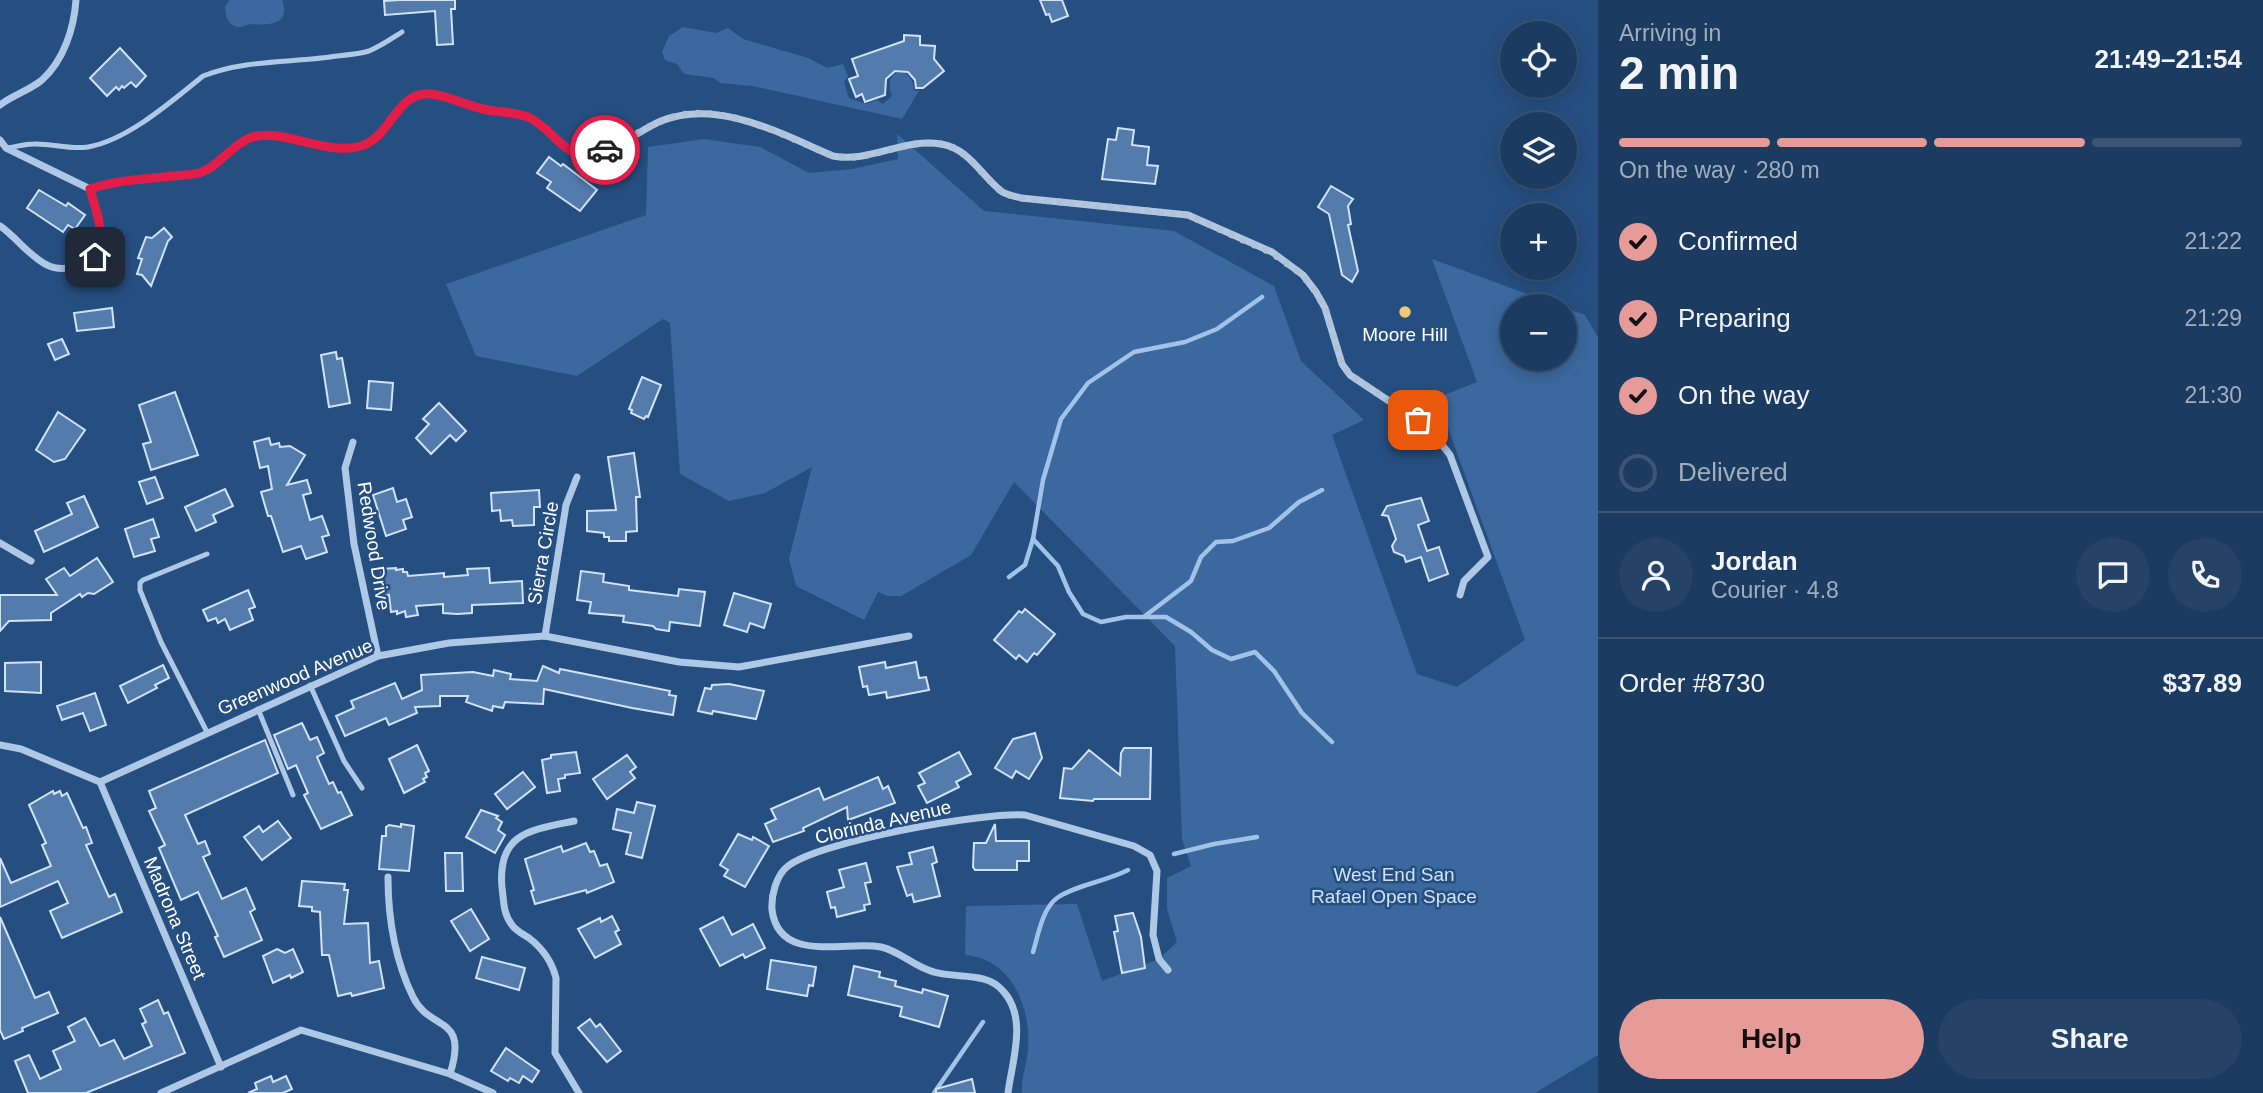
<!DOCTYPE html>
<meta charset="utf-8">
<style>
:root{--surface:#1c3b61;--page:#254267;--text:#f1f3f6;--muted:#a0adbd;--line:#3a5576;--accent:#e69b98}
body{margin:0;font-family:Arial,sans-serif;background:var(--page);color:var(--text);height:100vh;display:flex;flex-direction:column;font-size:26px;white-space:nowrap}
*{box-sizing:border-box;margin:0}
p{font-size:23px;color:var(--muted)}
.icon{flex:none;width:38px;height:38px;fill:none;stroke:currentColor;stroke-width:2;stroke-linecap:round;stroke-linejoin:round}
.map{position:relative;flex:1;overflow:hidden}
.side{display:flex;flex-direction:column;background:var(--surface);width:665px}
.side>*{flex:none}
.buttons{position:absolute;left:1500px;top:21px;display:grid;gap:14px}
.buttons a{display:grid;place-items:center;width:77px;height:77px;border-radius:50%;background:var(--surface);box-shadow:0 4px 18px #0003,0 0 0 2px var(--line);font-size:35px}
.pin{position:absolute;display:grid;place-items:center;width:60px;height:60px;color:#fff;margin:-30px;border-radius:14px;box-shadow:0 4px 10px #0006}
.courier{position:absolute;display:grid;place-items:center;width:70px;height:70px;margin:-35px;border:5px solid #e11d48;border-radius:50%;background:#fff;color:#222;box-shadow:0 2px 9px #0007}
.headline em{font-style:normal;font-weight:700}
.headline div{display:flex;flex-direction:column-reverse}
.headline{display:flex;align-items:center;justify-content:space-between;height:119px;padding:0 21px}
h1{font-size:46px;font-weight:700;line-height:52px}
.bar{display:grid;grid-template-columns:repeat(4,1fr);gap:10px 7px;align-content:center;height:84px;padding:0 21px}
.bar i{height:9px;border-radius:5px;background:var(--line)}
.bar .current{background:var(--accent)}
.bar p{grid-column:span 4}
.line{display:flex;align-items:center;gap:18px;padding:0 21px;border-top:2px solid var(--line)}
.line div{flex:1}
.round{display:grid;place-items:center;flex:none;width:74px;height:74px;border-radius:37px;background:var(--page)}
ol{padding:0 21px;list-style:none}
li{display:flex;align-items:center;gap:21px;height:77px}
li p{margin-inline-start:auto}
li .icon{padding:7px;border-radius:50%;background:var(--accent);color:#111;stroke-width:4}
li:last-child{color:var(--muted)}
li i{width:38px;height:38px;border:4px solid var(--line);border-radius:50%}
.button{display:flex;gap:14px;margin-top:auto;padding:14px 21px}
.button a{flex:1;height:80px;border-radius:42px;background:var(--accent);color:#111;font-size:28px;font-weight:700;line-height:80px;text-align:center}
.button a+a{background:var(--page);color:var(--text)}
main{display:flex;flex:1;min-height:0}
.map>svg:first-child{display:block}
.green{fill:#3b699f}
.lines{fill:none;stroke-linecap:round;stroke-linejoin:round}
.stream{stroke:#a2c3e7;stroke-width:4.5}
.building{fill:#537bac;stroke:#d1e2f5;stroke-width:2}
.service{stroke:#aec8e6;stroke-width:5}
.minor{stroke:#aec8e6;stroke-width:7}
.done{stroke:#b3c1d3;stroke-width:7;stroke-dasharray:0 12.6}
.route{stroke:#e11d48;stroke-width:9}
.poi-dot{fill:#efca73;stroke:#264f81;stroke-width:2.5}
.labels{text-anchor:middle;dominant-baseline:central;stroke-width:5;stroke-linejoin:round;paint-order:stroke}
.poi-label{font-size:19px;fill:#fff;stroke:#264f81}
.street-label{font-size:19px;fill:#fff;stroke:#264f81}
.park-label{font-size:19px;fill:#d1e2f5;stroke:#264f81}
</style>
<main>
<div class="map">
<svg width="1598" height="1093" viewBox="0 0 1598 1093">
<rect width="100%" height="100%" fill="#264f81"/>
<g class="green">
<path d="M230,0h52c9,26 -14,25 -31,24 -4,0 -7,3 -11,3 -12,0 -15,-12 -15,-21z"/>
<path d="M683,27l33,6 12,-5 15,11 65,19 19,10 16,-4 5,12 -4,6 5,16 17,6 11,-4 6,4 9,-8c-11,-29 21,-32 22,-6l5,1 -17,28 -149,-33 -33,-3 -6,-5 -30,-4 -7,-10 -12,-4 -3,-8 7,-16z"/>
<path d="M897,134l87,77 190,20 100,55 27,75 63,59 -32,15 85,239 40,13 68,-47 -88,-242 40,-16 -45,-123 128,47h-48v53h52l1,-51 20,7 13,22v718l-63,38h-513c-1,-15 5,-29 6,-44 3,-42 -16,-90 -63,-94l1,-49 111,-2 25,77 57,-22 18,-17 -10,-33v-31l24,-12 -9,-27 -7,-193 -161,-164 -43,73 -70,41h-13l-10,-4 -14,28 -68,-34 -7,-27 23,-92 -47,26 -36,8 -49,-27 -10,-151 -7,-4 -86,57 -101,-20 -30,-72 200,-69 2,-68 56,-8 56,8 49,26 43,-4 46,-10z"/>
</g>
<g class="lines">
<g class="stream">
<path d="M1033,539l25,27 11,26 14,22 18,8 25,-5h40l25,15 21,18 19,9 24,-7 19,19 28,42 30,29"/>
<path d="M1009,577l16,-12 8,-26 10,-59 18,-61 27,-36 46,-31 51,-10 32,-13 45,-32"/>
<path d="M1145,616l46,-35 10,-24 15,-15 17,-1 36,-13 30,-26 23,-12"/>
<path d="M1174,854l40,-10 43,-7"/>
<path d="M1033,952c5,-16 9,-43 24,-54 16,-12 50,-17 71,-28"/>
<path d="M934,1093l49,-71"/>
</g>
</g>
<g class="building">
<path d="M400,0h55v9h-4l2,35 -16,1 -2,-34 -50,4 -1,-14z"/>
<path d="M1040,0h22l6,16 -16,6 -3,-8 -3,1z"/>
<path d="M904,35l16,1v9l15,1 -1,13 10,12 -21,17h-7l-1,-8 -7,-8 -13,-1 -9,8 -1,16 -20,7 -3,-8 -6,3 -7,-18 9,-3 -6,-17 52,-18z"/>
<path d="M120,48l26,28 -10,11 -5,-5 -7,6 -2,-2 -3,4 -3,-3 -9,9 -17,-18z"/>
<path d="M1118,128l16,2 -2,15 17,2 -2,18 11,1 -3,18 -53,-5 6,-40 8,1z"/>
<path d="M549,157l12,9 2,-2 34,26 -17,21 -33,-23 4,-6 -14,-9z"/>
<path d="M1331,186l22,13 -5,7 3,18 -3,1 10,46 -6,11 -10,-7 -13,-61 -11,-7z"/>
<path d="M39,190l27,16 2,-3 17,12 -10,14 -7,-4 -5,7 -36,-24z"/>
<path d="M164,228l8,9 -4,4 -17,45 -9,-11 -5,-1 5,-15 -4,-1 8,-21 6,1z"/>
<path d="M112,308l2,19 -37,4 -3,-18z"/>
<path d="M62,339l7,15 -14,6 -7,-16z"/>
<path d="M336,352l1,7 5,-1 8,45 -21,4 -8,-52z"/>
<path d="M642,377l19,8 -13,32 -2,-1 -2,3 -13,-6 1,-3 -3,-1z"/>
<path d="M369,381l24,2 -2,27 -24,-2z"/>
<path d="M175,392l23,63 -47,15 -8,-26 8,-2 -12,-37z"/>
<path d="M439,403l27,28 -10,10 -6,-6 -19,19 -15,-16 13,-14 -6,-5z"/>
<path d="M58,412l27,18 -20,29 -11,3 -18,-12z"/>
<path d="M269,438l2,7 8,-2 1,4 10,-1 15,9 -18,30 20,-5 4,13 -8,2 7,25 12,-4 7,19 -7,2 5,15 -21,7 -5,-13 -18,6 -12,-36h-3l-7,-24 11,-3 -4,-23 -8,2 -6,-26z"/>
<path d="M634,453l6,44h-4l1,34 -11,1v9h-17v-4h-5v-4l-17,-2v-20l29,-1 -8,-53z"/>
<path d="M155,477l8,21 -16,6 -8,-22z"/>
<path d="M393,488l4,14 9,-3 6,18 -9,3 3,9 -20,7 -13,-41z"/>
<path d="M225,489l8,17 -20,9 3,7 -20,9 -11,-24z"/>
<path d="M539,490l1,17h-6v18l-21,1 -1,-6 -11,1 -1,-11 -8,1 -1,-18z"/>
<path d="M84,496l14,31 -54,25 -9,-21 37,-17 -5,-11z"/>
<path d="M1421,498l8,23 -11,4 9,26 12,-4 9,27 -19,7 -8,-24 -15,5 -2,-6 -10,-4 -2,-6 4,-7 -8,-23 -6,-1 5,-9z"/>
<path d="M153,519l6,18 -8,2 4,12 -21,6 -9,-28z"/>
<path d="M97,558l16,24 -19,12 -6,-1 -6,4 -2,-3 -29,19v7l-42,1 -9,10v-36h57l-11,-16 18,-11 6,8z"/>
<path d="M396,568v2l7,-1v3h4l1,4 36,-3v4l24,-2 -1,-6 22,-1 1,15 32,-2 1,22 -51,2v8l-15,1 -14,-1v-9l-27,2 2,9 -12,2 -1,-6 -8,3v-3l-6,1 -2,-17 -5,1 -3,-27z"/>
<path d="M581,571l23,3 -1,8 26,4v4l49,6 1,-7 26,3 -5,34 -30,-4 -1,9 -13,-2 -3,-3 -30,-4 1,-6 -35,-3 2,-11 -14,-2z"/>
<path d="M248,590l7,17 -6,2 4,11 -23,10 -5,-11 -7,4 -2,-5 -8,3 -5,-11z"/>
<path d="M734,593l37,11 -7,24 -14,-5 -3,9 -23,-7z"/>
<path d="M1025,609l30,25 -18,21 -3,-2 -7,9 -8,-7 -3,4 -22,-19 25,-29 3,2z"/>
<path d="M41,662v31l-36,-2v-28z"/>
<path d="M885,662l1,6 30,-6 3,16 7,-1 3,13 -42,8 -1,-6 -17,3 -2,-9 -4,1 -4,-20z"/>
<path d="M163,665l6,13 -14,7 2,3 -29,15 -8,-17z"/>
<path d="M543,666l16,7 1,-4 110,22 -1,4 7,1 -3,19 -41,-7 -88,-19 -1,15 -38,-2 -2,6 -10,-2 -1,5 -26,-9 2,-6h-28v10l-25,1 2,6 -28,12 -3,-7 -41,18 -9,-20 18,-8 -3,-7 44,-18 7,16 20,-9 -1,-15 52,-3 20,4 1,-6 17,4 -1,5 27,2z"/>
<path d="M729,684l35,7 -8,28 -43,-8 -1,3 -14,-3 7,-23 6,1 1,-4z"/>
<path d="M95,693l11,32 -16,6 -7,-18 -21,7 -5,-14z"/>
<path d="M302,723l8,17 7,-3 7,16 -7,4 12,27 4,-2 5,11 3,-1 11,23 -31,14 -17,-34 4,-2 -12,-28 -8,4 -14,-34z"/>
<path d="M1035,733l7,25 -13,21 -13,-8 -4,7 -17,-10 18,-29z"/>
<path d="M265,740l13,33 -93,42 13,29 7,-3 5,13 -7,3 19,42 24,-11 9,21 -5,3 12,28 -38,17 -9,-20 3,-1 -20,-44 -17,8 -22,-52 6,-3 -16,-34 7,-3 -7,-17z"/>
<path d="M417,745l12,26 -4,2 2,4 -4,2 2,3 -21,11 -15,-34z"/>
<path d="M1124,748h27l-1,51h-56l-1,2 -33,-3 4,-30 8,1 17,-19 31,25 1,-22z"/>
<path d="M576,752l4,21 -15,2v3l-7,1 2,12 -13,2 -5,-33 9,-2v-3z"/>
<path d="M959,752l12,22 -15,8 3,5 -32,16 -9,-17 7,-3 -6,-10z"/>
<path d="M627,755l9,12 -6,5 5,6 -28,21 -14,-20z"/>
<path d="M523,772l12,15 -28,22 -12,-15z"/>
<path d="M878,777l5,12 5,-3 7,17 -47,17 -1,-13 -44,21 1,3 -31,11 -8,-18 11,-5 -5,-10 48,-21 5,12z"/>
<path d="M53,791l1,3 6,-3 2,5 5,-3 16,35 3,-1 6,16 -6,2 23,52 6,-3 7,18 -60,26 -12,-27 18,-8 -10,-22 -58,26v-49l11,25 40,-17 -9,-21 4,-2 -17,-38z"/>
<path d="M637,802l18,4 -13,52 -16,-4 5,-21 -18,-4 4,-20 17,4z"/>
<path d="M481,810l17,6 -2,2 6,4 -4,8 7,5 -10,18 -29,-16z"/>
<path d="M278,821l13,17 -29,22 -18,-23 15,-11 4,6z"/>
<path d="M401,824l13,2 -5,45 -30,-2 3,-33h4v-9l3,-2 12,2z"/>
<path d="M995,824l1,17h33v20h-12v9h-42l-2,-3 1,-24h12z"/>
<path d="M738,834l14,6 1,-3 16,9 -24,41 -21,-11 4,-6 -8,-5z"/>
<path d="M586,843l4,9 4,-1 6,15 7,-2 7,18 -27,11 -1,-3 -51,14 -4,-13 3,-1 -9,-31 36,-13 2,6z"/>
<path d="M933,847l4,15 -5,2 8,32 -26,6 -2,-8 -5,2 -10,-29 15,-3 -3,-11z"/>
<path d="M445,853h17l1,38h-17z"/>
<path d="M866,863l5,19 -6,1 5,21 -6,1 1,5 -28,7 -2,-10 -4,1 -4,-16 17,-5 -5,-17z"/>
<path d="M302,881l43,3 -1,6h4l-4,34 24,-1 2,40 9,-2 5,27 -32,8 -1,-3 -13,3 -9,-41h-7l-2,-43 -8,-1v-4l-13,-1z"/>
<path d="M471,909l18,30 -19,12 -19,-30z"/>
<path d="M1133,913l8,24 4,31 -23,5 -8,-41 4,-1 -3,-15z"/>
<path d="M612,916l7,14 -4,2 6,12 -26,14 -17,-29 22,-11 1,4z"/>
<path d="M0,917l35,81 14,-6 9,21 -36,15 1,3 -19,8 -4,-9z"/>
<path d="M723,917l9,18 21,-11 12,24 -20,10 -2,-4 -23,12 -20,-37z"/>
<path d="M277,949l8,4 8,-4 10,23 -12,6 -1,-3 -17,8 -10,-27z"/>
<path d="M482,957l43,11 -6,22 -43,-12z"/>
<path d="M771,960l45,7 -3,19 -4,-1 -2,11 -40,-7z"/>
<path d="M854,966l26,6 -1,5 17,4 -1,5 27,7 1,-4 25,7 -9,31 -39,-11 2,-9 -54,-12z"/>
<path d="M158,1000l6,14 4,-2 17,41 -99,40h-58l-13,-32 14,-6 11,24 21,-10 -8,-18 22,-10 -7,-14 17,-9 15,28 14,-6 10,19 28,-13 -10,-22 4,-2 -6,-13z"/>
<path d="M590,1019l6,8 4,-3 21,27 -14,11 -29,-34z"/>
<path d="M506,1048l33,23 -7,11 -9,-6 -4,7 -9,-5 -2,3 -17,-10z"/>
<path d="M271,1076l2,6 13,-6 6,13 -9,4h-35l9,-4 -2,-6z"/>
<path d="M972,1079l3,14h-39v-4z"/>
</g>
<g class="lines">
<g class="service">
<path d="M6,148c9,-1 19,-4 27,-4 18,-1 36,6 55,3 40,-7 84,-46 115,-71 43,-17 90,-13 134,-20 11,-1 22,-2 32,-5 12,-5 22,-12 33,-19"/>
<path d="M207,554l-64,26 -3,3v7l21,52 46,90"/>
<path d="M310,685l34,76 18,27"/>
<path d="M258,709l35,86"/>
</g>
<g class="minor">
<path d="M0,105c13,-10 30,-15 42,-25 22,-20 32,-52 34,-80"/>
<path d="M0,140l6,8 84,41c7,26 24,64 -11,77 -9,3 -23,4 -32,-1 -18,-9 -31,-28 -47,-39"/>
<path d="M90,189c26,-9 55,-10 83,-13 8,-1 18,-1 26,-3 22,-6 35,-33 57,-37 32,-6 77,23 110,8 25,-11 32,-53 64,-50 19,1 38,12 56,15 14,3 29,3 42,8 21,9 31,35 56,38 24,2 55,-25 77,-34 57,-23 120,13 172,35 37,7 70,-18 108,-12 27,4 40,31 60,47 5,4 13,5 20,7l167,17 84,37 31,23 13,17 9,16 17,56 8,11 78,52 22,28 38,102 -24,24 -4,14"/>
<path d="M353,442l-8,26 9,76 24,112"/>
<path d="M0,543l31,18"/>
<path d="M545,636l21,-131 11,-28"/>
<path d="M0,745l21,4 79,33 278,-126 71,-13 96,-7 134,26 60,5 170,-31"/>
<path d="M100,782l121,285"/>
<path d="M574,821c-44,9 -77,12 -72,67 2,13 1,26 10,37 4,6 11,9 17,13 13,10 23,24 27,40l-1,75 24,40"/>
<path d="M388,877c0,40 7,83 25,120 17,35 56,17 37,77"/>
<path d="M161,1093l140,-63 149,44 43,19"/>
<path d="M1008,1093c4,-32 20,-75 -5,-102 -17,-20 -46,-12 -69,-19 -20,-5 -34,-21 -53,-25 -33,-7 -102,18 -109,-37 -1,-14 4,-35 16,-44 32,-25 195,-54 237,-51l109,31 16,9 7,16 -4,64 6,24 9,11"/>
</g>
</g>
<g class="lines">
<path class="done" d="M605,150c23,-10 44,-26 68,-33 50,-15 115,20 160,39 37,7 70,-18 108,-12 27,4 40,31 60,47 5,4 13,5 20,7l167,17 84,38 31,22 13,17 9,16 17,56 8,11 68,45"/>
<path class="route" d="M95,257c12,-21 1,-46 -5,-68 26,-9 55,-10 83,-13 8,-1 18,-1 26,-3 22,-7 35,-33 58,-37 31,-6 77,23 109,8 25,-11 33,-54 65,-50 18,2 37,12 56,16 13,2 29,2 41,7 29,13 37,50 77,33"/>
</g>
<circle class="poi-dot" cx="1405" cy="312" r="7"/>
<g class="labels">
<g class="poi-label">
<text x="1405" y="334">Moore Hill</text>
</g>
<g class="street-label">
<text transform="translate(374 546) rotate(81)">Redwood Drive</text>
<text transform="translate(543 553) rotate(-80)">Sierra Circle</text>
<text transform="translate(295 677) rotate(-23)">Greenwood Avenue</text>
<text transform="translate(883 822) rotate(-13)">Clorinda Avenue</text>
<text transform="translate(175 918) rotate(67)">Madrona Street</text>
</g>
<g class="park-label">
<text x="1394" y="874">West End San<tspan x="1394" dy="22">Rafael Open Space</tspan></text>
</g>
</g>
</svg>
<div class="buttons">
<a><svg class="icon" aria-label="locate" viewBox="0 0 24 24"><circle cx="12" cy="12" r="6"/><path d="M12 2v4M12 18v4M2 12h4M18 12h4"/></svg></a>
<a><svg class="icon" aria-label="layers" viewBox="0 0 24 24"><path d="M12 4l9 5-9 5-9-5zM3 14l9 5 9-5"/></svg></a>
<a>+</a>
<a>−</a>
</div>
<div class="pin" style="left:1418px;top:420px;background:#ea580c"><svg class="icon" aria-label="bag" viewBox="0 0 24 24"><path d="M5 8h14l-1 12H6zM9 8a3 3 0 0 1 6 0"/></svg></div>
<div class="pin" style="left:95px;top:257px;background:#1f2937"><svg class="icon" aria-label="home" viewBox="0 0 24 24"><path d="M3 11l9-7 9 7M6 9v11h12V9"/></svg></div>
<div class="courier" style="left:605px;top:150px"><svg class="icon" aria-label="car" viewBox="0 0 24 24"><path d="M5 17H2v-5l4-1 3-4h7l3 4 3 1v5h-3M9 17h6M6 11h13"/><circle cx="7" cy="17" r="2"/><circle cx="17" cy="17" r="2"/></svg></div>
</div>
<section class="side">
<div class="headline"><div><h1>2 min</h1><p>Arriving in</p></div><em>21:49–21:54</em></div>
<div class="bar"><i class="current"></i><i class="current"></i><i class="current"></i><i></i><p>On the way · 280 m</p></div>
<ol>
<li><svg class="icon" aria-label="check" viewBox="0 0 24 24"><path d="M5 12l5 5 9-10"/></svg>Confirmed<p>21:22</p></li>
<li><svg class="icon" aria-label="check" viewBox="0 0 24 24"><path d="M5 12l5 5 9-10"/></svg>Preparing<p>21:29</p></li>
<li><svg class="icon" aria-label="check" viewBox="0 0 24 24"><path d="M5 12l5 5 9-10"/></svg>On the way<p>21:30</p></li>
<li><i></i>Delivered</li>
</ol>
<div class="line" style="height:126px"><a class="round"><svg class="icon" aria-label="person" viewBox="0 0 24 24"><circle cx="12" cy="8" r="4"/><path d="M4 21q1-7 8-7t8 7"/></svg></a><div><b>Jordan</b><p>Courier · 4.8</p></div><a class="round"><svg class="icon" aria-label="chat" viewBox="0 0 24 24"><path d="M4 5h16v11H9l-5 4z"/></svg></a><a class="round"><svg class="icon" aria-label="phone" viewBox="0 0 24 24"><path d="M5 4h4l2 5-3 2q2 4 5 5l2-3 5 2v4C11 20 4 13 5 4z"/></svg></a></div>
<div class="line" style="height:91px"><div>Order #8730</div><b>$37.89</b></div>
<div class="button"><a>Help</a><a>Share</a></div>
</section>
</main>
